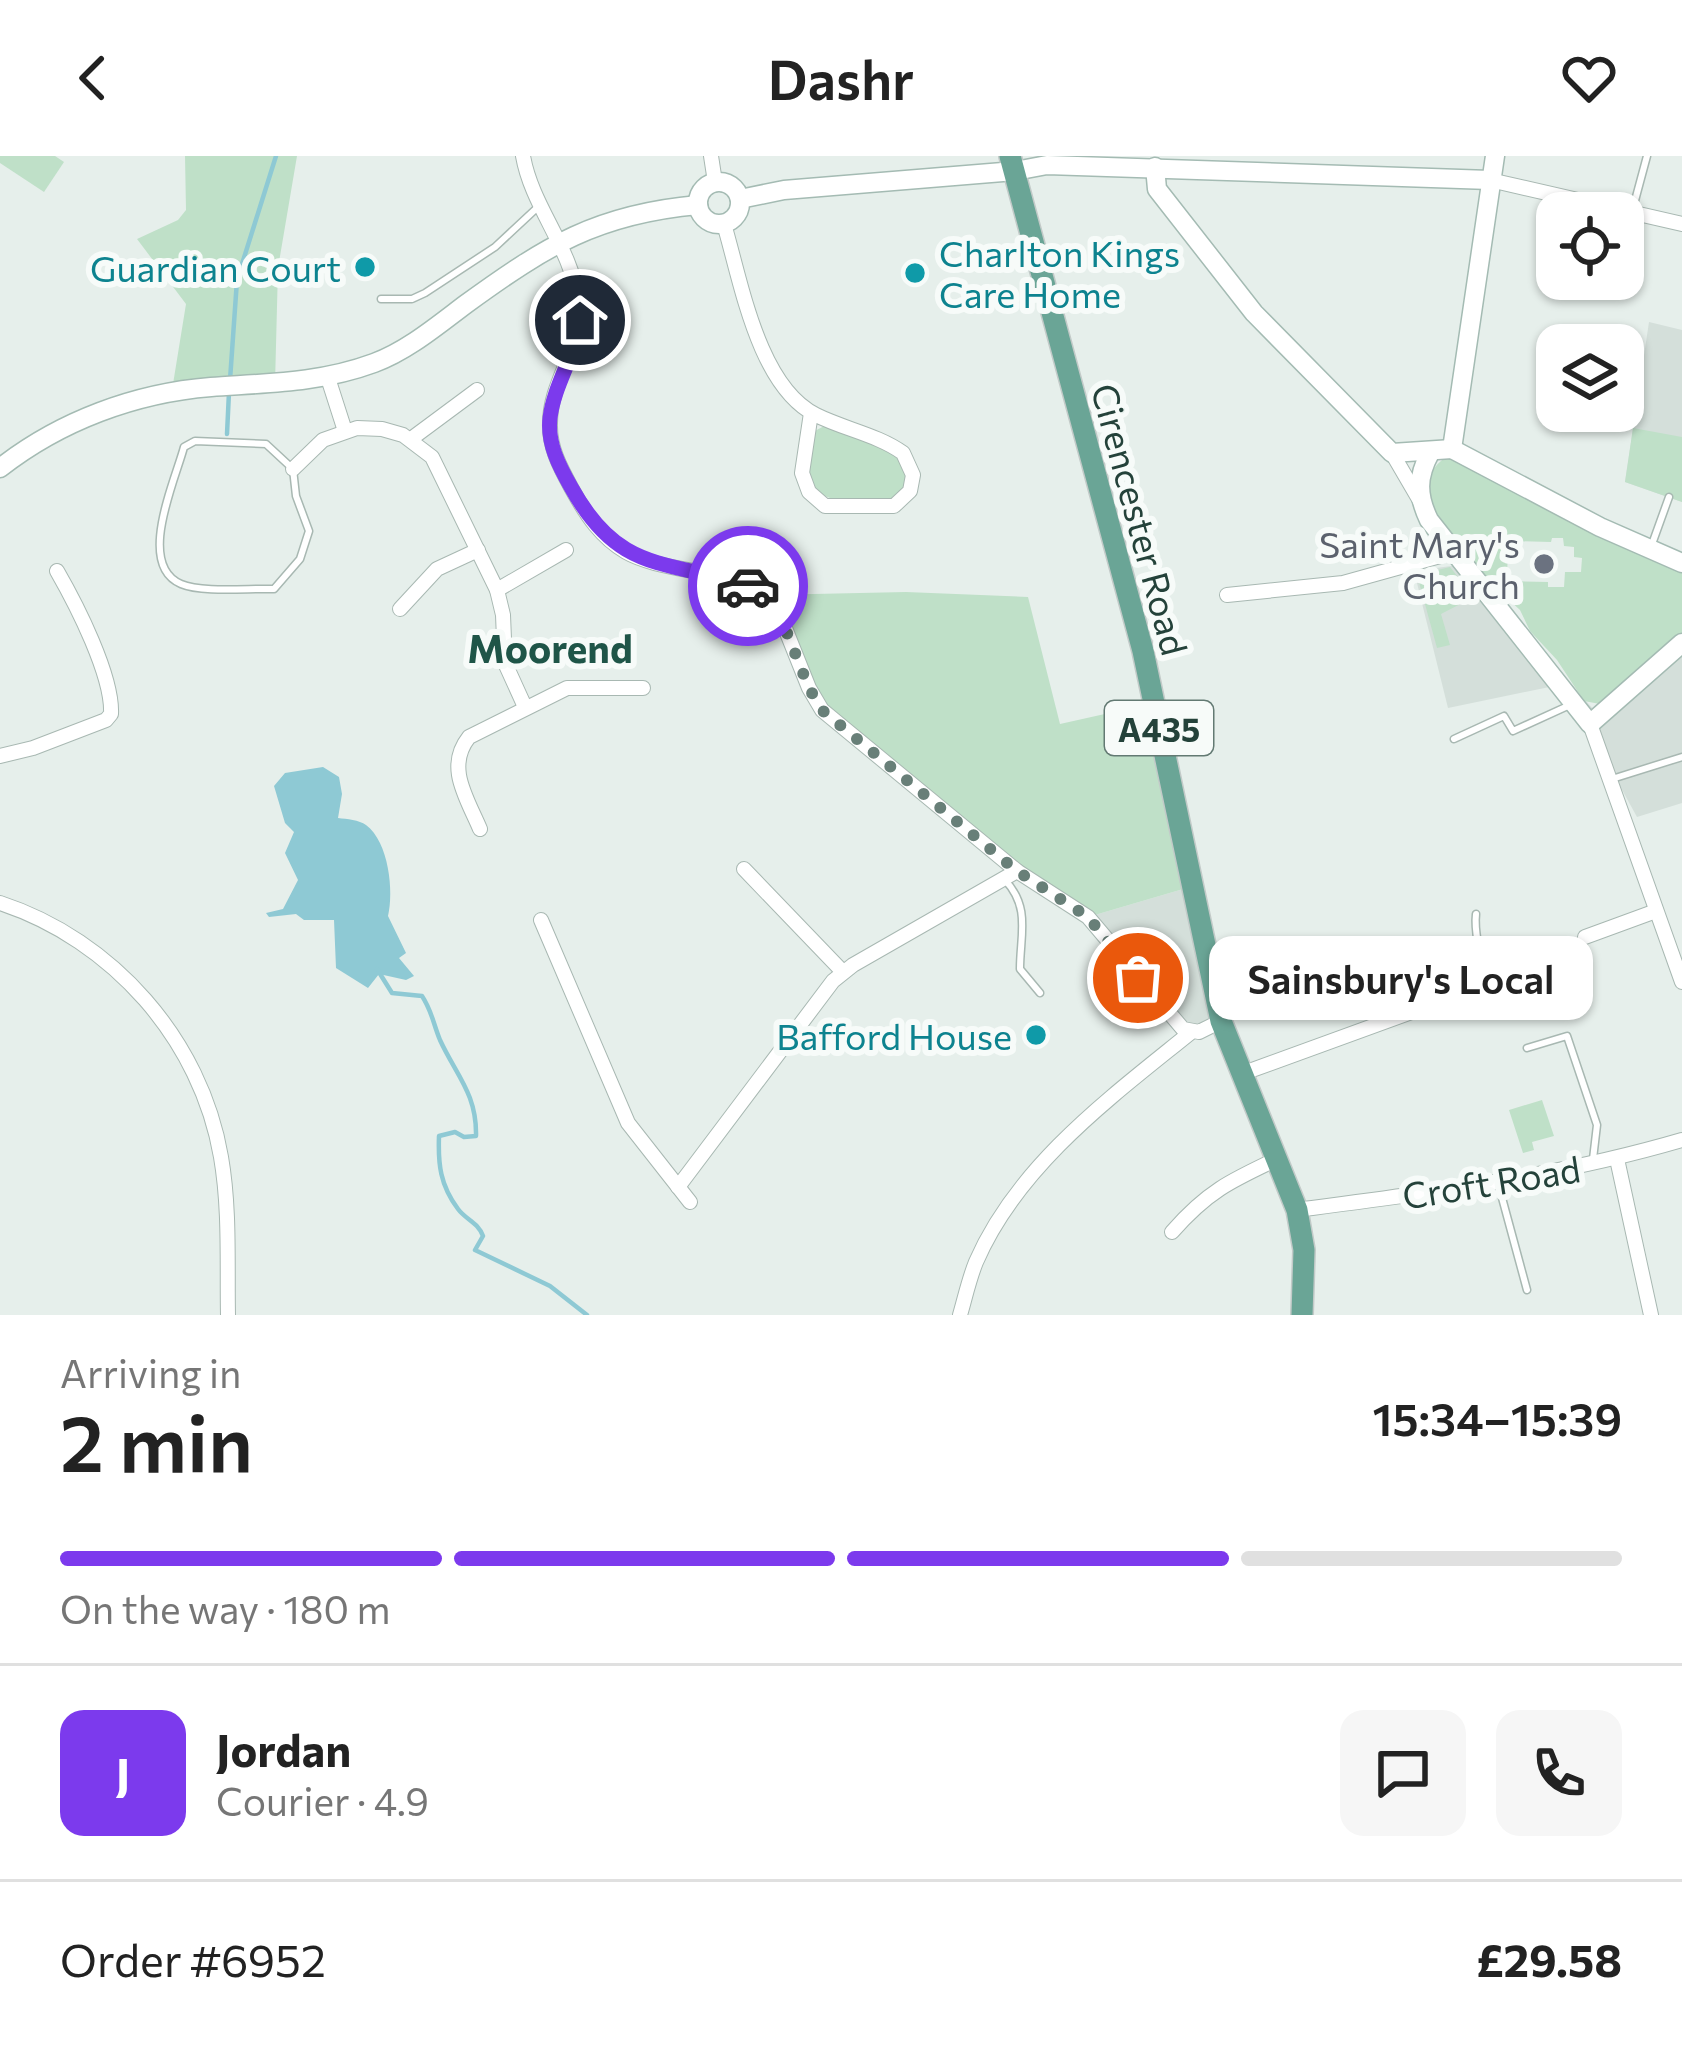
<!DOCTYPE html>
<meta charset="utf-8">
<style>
:root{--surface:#fff;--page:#f6f6f6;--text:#222;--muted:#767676;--line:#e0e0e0;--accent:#7c3aed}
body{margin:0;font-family:Commissioner,sans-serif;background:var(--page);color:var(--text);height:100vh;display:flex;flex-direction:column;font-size:45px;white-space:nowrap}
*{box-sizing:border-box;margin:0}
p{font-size:39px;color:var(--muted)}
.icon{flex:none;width:66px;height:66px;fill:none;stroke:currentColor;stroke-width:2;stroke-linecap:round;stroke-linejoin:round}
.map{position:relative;height:1159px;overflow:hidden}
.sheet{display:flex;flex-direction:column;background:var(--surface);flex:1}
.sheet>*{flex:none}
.controls{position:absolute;left:1536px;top:36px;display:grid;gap:24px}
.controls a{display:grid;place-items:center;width:108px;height:108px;border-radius:24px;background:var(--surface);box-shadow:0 3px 9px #0004;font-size:60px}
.pin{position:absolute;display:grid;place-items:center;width:102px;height:102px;color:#fff;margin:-51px;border:6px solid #fff;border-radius:50%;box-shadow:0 3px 12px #0007}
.courier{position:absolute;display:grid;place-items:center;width:120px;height:120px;margin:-60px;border:9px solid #7c3aed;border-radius:50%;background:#fff;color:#222;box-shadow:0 3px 15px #0007}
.bubble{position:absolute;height:84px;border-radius:24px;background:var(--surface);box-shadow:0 3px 9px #0004;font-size:39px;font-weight:600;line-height:84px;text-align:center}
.overview em{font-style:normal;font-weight:600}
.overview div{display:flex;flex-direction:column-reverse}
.overview{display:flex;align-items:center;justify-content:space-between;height:204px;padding:0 60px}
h1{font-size:78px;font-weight:600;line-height:90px}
.bar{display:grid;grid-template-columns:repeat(4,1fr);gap:18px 12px;align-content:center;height:144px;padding:0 60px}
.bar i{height:15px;border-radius:9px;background:var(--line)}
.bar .on{background:var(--accent)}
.bar p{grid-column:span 4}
.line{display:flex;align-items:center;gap:30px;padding:0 60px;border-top:3px solid var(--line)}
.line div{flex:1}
.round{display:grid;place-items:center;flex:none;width:126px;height:126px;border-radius:24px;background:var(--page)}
header{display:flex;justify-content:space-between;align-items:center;height:156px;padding:0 60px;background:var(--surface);font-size:54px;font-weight:600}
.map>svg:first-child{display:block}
.built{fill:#d4dfda}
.green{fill:#bfe0c8;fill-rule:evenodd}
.water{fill:#8ec9d4}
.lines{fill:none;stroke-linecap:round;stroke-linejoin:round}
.stream{stroke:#8ec9d4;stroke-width:4.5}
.lane-casing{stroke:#a8b8b2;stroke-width:9}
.street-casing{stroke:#a8b8b2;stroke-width:16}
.secondary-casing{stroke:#a4bbb3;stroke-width:21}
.primary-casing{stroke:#c2cac8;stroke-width:24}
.lane{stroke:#fff;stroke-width:6}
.street{stroke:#fff;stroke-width:14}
.secondary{stroke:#fff;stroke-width:18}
.primary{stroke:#6aa596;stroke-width:21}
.done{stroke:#687f78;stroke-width:12;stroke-dasharray:0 21.6}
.route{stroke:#7c3aed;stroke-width:15}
.culture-dot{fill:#0f9aa8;stroke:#f7fbf9;stroke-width:4.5}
.worship-dot{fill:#6b7280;stroke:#f7fbf9;stroke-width:4.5}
.labels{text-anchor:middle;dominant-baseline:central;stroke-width:12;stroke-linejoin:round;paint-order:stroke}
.shield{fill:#f7fbf9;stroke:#637a73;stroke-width:3}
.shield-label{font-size:33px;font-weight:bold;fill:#24423a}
.culture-label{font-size:36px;fill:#0d838f;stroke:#f7fbf9;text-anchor:end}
.street-label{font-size:36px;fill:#24423a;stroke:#f7fbf9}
.worship-label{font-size:36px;fill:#5b616d;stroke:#f7fbf9;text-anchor:end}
.neighbourhood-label{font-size:39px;font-weight:bold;fill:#1f5548;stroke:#f7fbf9}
</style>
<header><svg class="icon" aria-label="back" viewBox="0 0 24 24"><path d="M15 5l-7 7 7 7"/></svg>Dashr<svg class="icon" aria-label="heart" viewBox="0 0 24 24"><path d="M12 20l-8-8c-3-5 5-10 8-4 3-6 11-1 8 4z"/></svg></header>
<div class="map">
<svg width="1682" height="1159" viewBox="0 0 1682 1159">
<rect width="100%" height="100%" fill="#e6efeb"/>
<g class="built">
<path d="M1649,166l33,8v172l-57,-20z"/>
<path d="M1466,408l128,146 88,-72v165l-45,14 -73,-133 -116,24 -34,-137z"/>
<path d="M1190,731l31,134 -31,12 -102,-116z"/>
</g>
<g class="green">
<path d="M0,0h55l9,6 -20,30 -44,-29z"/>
<path d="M185,0h112l-19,112 -3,116h-102l13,-80 -49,-65 41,-19 8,-10z"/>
<path d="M826,269l71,29 10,23c-3,10 -7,20 -17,23 -21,7 -72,4 -81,-19 -5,-13 2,-35 4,-49z"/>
<path d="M1633,272l49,9v65l-57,-20z"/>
<path d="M1449,299l233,115v64l-82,70 -16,-3 -27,-41 -27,-29 -10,-21 -35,-32 -59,-76c1,-22 4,-35 23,-47zM1552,382h11l1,8 10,1v10l8,1 -1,14h-16l-1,15h-16v-5l-41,-1 1,-40 43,1z"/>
<path d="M1450,411l24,30 -33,17 9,31 -13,3 -20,-73z"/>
<path d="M906,436l122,5 32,127 94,-21 36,184 -102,30 -71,-46 -195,-161 -55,-115z"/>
<path d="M1542,944l12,36 -22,6 2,8 -11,3 -14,-43z"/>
</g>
<path class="water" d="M323,611l16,10 3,17 -4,24c9,1 21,2 28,7 23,17 28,67 22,91l18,37 -7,5 15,18 -8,4 -27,-6 -11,14 -32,-20 -2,-48h-30l-8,-6 -27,3 -3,-4 17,-4 15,-29 -13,-27 9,-21 -9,-9 -11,-37 11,-13z"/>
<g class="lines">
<g class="stream">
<path d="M230,224l7,-100 39,-124"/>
<path d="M227,278l2,-42"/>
<path d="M377,813l15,24 30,3c10,15 11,27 18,44 16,35 37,54 36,96l-12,1 -9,-5 -16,4c-1,28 1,49 19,73 8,11 20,13 25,27l-8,14 75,36 37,29"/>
</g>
<g class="lane-casing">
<g id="lane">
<path d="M1633,52l14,-52"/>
<path d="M381,143h31l13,-6 70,-46 44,-41"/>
<path d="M195,285l71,3 27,25 3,27 13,35 -9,28 -26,30c-24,-1 -72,4 -93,-5 -45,-19 -6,-103 3,-137z"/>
<path d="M1651,391l18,-50"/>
<path d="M1454,583l50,-23 9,15 57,-26"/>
<path d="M1612,623l70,-22"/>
<path d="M1005,724c26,28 15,55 15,89l20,24"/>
<path d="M1476,758c-3,24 9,42 2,65"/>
<path d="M1527,892l40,-12 30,89 -4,34"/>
<path d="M1498,1027l29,107"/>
</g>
</g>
<g class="street-casing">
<g id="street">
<path d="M523,0c9,51 48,91 55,144 7,46 -28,79 -28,123 -1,25 11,46 23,68 14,25 28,46 53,61 42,24 123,15 151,56l32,80 13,22 195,161 71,46 95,112 16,3 22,-11"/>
<path d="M711,0l4,26"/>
<path d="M1490,24l192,44"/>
<path d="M724,68c17,57 34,162 92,191 28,14 62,20 87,38l10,22 -3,16 -16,15h-69l-16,-14 -7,-19 9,-60"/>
<path d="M328,222l17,53"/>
<path d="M411,283l66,-49"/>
<path d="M1392,297l28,48"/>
<path d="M293,313l30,-29 34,-12 25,1 21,6 29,22 65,133 6,25 2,48 20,44"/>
<path d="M497,434l69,-40"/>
<path d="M1227,439l116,-12 108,-30"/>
<path d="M400,453l37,-40 41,-19"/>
<path d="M1590,568l92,258"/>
<path d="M0,600l33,-8 73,-28 5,-6c2,-38 -35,-110 -54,-143"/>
<path d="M480,673c-13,-31 -35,-62 -11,-92l98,-49h76"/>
<path d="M744,713l99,103"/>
<path d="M0,747c113,37 201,137 221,254 9,52 6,106 7,158"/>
<path d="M541,764l87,203 62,79"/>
<path d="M1585,781l71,-26"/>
<path d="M1241,918l220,-80 17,-12"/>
<path d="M1617,1003l34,156"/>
<path d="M678,1031l155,-206 20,-16 164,-94"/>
<path d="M1297,1054c130,-17 259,-33 385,-70"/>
<path d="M1172,1076c35,-40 58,-51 105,-73"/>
<path d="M960,1159c5,-17 9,-36 16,-53 42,-97 135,-165 214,-229"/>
</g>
</g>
<g class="secondary-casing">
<g id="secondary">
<path d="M1155,11l2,22 97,124 138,140 60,-4"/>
<circle cx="719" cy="47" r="21"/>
<path d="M740,43l44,-9 231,-19 32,-6 443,15"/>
<path d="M1452,293l43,-293"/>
<path d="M1452,293l148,78 82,36"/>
<path d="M1430,297c-13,24 -13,42 -1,67l161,204 92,-81"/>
<path d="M0,312c60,-47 135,-75 211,-81 56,-4 109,-4 163,-24 33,-12 64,-38 92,-59 80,-58 131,-90 232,-99"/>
</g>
</g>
<g class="primary-casing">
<path id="primary" d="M1010,0l133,495 78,370 76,189 7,40 -2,65"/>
</g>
<use href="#lane" class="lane"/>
<use href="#street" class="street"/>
<use href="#secondary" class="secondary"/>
<use href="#primary" class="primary"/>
</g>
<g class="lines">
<path class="done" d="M748,430l21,11 8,11 32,80 13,22 195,161 71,46 50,61"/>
<path class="route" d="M580,164c-4,35 -26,64 -30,98 -3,25 9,48 21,69 48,87 94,72 177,99"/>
</g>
<g class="culture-dot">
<circle cx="365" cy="111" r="12"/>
<circle cx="915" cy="117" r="12"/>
<circle cx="1036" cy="879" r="12"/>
</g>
<circle class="worship-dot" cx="1544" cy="408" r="12"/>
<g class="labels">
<rect class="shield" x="1105" y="545" width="108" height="54" rx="9"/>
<g class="shield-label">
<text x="1159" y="572">A435</text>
</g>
<g class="culture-label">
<text x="939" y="96" text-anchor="start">Charlton Kings<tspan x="939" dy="41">Care Home</tspan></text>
<text x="341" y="111">Guardian Court</text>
<text x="1012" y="879">Bafford House</text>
</g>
<g class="street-label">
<text transform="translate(1141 363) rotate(75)">Cirencester Road</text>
<text transform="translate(1491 1025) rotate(-9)">Croft Road</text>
</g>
<g class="worship-label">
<text x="1520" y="387">Saint Mary's<tspan x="1520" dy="41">Church</tspan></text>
</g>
<g class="neighbourhood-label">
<text x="550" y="491">Moorend</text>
</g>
</g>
</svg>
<div class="controls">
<a><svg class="icon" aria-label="locate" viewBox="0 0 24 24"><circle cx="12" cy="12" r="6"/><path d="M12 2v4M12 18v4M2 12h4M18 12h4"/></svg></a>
<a><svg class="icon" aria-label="layers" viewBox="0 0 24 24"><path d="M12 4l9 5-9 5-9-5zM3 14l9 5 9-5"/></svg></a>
</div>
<div class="pin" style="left:1138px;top:822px;background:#ea580c"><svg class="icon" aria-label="bag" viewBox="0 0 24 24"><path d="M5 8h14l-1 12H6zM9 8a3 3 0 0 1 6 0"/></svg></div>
<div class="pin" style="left:580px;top:164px;background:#1f2937"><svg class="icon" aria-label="home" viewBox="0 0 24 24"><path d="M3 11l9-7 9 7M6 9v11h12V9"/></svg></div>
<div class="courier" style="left:748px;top:430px"><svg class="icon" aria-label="car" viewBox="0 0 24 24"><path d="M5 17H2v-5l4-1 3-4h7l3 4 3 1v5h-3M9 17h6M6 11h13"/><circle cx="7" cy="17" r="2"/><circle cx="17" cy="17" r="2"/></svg></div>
<div class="bubble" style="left:1209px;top:780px;width:384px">Sainsbury's Local</div>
</div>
<section class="sheet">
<div class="overview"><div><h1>2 min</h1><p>Arriving in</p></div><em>15:34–15:39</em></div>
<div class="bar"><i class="on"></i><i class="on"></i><i class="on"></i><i></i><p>On the way · 180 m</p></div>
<div class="line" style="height:216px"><b class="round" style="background:var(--accent);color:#fff">J</b><div><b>Jordan</b><p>Courier · 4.9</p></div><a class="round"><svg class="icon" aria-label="chat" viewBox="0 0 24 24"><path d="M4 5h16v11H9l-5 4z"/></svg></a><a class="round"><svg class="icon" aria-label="phone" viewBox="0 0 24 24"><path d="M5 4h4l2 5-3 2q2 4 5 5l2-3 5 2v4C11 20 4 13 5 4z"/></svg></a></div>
<div class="line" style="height:156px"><div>Order #6952</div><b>£29.58</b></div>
</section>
